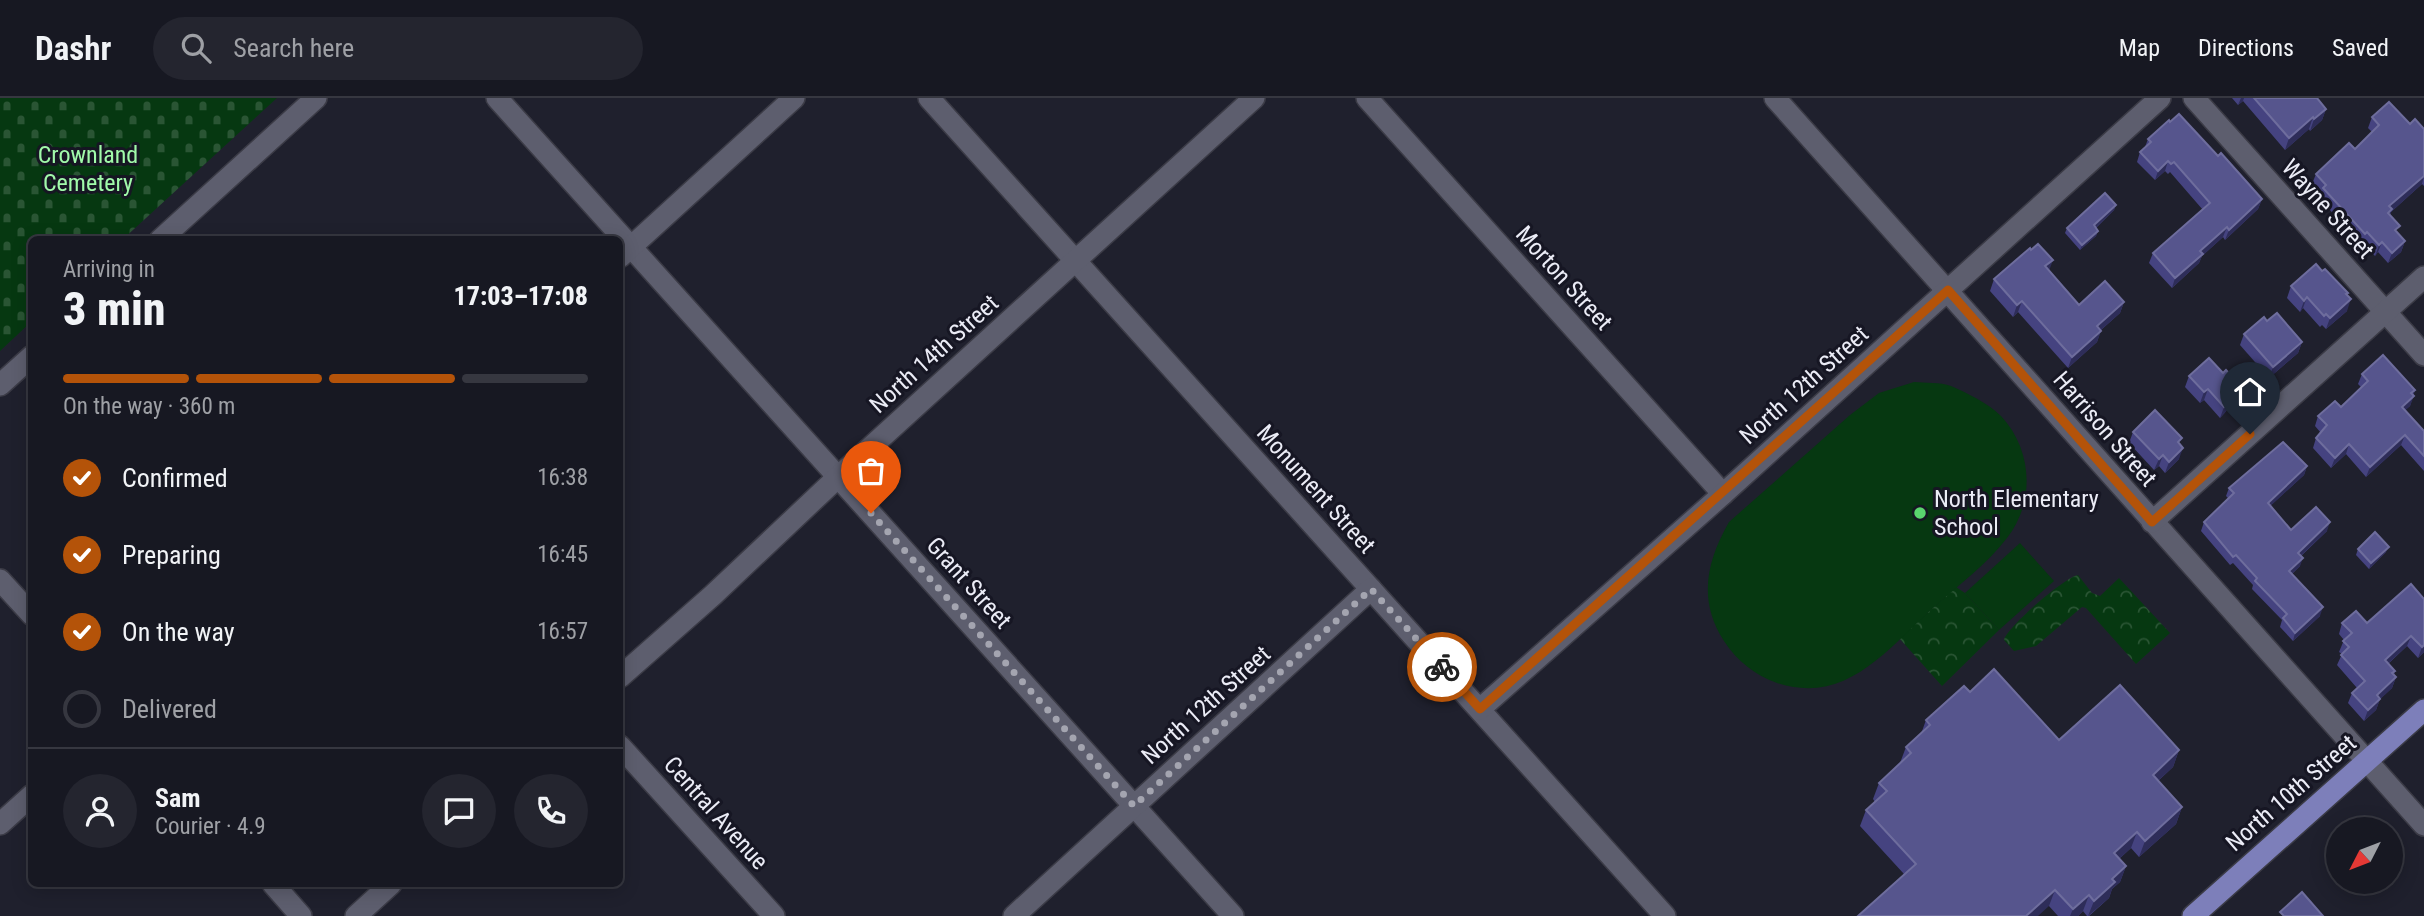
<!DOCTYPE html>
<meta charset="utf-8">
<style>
:root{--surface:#171822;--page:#24252f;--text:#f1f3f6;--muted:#9ea0a5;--line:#363740;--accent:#b45309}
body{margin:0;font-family:"Roboto Condensed",sans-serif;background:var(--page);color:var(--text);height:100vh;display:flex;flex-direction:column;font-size:26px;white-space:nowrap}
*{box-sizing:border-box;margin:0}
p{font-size:23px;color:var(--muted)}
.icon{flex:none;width:38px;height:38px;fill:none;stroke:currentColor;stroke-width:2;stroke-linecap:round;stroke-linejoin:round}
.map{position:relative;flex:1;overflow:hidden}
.sheet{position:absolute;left:28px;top:138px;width:595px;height:651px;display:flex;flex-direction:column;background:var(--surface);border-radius:10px;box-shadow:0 4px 18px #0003,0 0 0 2px var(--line)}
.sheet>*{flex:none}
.needle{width:46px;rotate:228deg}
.controls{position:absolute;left:2326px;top:719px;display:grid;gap:14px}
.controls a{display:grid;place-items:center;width:77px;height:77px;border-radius:50%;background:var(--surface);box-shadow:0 4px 18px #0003,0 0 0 2px var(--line);font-size:35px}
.pin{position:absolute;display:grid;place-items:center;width:60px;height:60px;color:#fff;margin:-72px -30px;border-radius:50% 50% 50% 0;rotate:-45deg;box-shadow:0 0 7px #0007}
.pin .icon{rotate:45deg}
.courier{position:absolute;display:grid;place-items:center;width:70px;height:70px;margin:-35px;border:5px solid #b45309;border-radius:50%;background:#fff;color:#222;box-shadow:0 2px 9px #0007}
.head em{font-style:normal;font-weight:800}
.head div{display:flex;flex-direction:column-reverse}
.head{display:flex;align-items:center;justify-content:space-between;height:119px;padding:0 35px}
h1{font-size:46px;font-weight:800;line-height:52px}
.bar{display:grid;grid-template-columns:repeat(4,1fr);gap:10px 7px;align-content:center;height:84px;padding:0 35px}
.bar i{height:9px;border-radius:5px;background:var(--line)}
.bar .selected{background:var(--accent)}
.bar p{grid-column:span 4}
.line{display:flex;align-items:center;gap:18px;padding:0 35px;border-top:2px solid var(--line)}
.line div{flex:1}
.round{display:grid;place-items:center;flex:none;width:74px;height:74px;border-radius:37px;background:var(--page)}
ol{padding:0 35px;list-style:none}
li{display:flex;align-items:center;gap:21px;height:77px}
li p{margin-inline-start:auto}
li .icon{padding:7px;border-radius:50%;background:var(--accent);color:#fff;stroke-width:4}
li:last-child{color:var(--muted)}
li i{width:38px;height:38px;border:4px solid var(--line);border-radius:50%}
header{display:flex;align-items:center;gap:42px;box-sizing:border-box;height:98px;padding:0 35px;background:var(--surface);border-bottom:2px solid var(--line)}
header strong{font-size:33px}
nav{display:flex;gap:38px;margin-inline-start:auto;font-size:24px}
.search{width:490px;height:63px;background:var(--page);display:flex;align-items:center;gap:18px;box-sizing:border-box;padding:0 24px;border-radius:38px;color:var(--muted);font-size:26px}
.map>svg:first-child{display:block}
.cemetery{fill:url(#cemetery-stones)}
.park{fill:url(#park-crowns)}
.pitch{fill:#063811}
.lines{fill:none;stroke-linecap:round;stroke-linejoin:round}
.minor-casing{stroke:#3b3b46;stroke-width:24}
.major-casing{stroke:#3b3b46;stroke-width:24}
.minor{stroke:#5d5e6e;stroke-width:21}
.major{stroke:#7d7fba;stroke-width:21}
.wall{fill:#454380}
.shaded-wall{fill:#2e2d59}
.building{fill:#56558d;stroke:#6e6d9d;stroke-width:2}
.done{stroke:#a4a5b0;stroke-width:7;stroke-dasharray:0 12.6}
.route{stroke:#b45309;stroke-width:9}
.poi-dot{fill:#5ad56e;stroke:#161623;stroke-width:2.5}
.labels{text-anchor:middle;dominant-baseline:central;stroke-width:6;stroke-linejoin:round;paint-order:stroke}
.park-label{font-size:24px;fill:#a1faaa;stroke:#161623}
.street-label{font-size:24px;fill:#ebecf6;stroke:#161623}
.poi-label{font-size:24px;fill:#ebecf6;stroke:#161623;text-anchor:start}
</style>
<header>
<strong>Dashr</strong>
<div class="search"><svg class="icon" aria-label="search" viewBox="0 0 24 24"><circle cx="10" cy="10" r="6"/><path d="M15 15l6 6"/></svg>Search here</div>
<nav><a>Map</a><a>Directions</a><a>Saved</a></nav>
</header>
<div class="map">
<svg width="2424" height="818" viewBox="0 0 2424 818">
<defs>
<pattern id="cemetery-stones" width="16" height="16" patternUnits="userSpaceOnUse" patternTransform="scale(1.75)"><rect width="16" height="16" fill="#063811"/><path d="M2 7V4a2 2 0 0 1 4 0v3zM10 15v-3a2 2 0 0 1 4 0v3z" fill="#2a5534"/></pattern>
<pattern id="park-crowns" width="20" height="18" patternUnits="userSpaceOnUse" patternTransform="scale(1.75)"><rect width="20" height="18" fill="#063811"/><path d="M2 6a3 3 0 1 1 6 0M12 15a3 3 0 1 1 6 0" fill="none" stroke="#2a5534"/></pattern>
</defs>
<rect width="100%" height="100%" fill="#1f202d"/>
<path class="cemetery" d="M0,0h277l-155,142h-90l-1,82 -31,29z"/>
<g class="park">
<path d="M2078,477l14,18 8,3 19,-18 51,55 -34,31 -50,-56 -4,-1 -46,39 -22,5 -10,-11c3,-13 61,-63 74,-65z"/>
<path d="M1956,489l9,6 34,37 -57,56 -43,-48z"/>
</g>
<g class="pitch">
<path d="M1914,284c11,1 26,0 37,4 16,7 37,17 50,30 31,33 35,85 6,122 -20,26 -48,47 -73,69 -46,41 -87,99 -157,76 -22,-8 -40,-22 -53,-42 -26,-40 -18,-79 5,-119l121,-107 29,-22z"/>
<path d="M2020,445l34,38 -55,49 -34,-37z"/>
</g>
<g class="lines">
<g class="minor-casing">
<g id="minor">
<path d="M497,0l736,818"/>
<path d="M929,0l736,818"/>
<path d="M1367,0l356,396"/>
<path d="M1775,0l649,727"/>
<path d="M2194,0l230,257"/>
<path d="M160,142l156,-142"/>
<path d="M620,159l174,-159"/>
<path d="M0,287l32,-29"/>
<path d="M2152,424l272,-245"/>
<path d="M0,482l32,35"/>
<path d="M620,579l93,-82 125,-118 416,-379"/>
<path d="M1480,611l243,-215 437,-396"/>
<path d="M620,648l154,170"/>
<path d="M0,726l32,-29"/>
<path d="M273,786l28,32"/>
<path d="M356,818l35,-32"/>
<path d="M1014,818l357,-327"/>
</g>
</g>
<g class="major-casing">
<path id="major" d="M2193,818l231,-206"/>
</g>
<use href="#minor" class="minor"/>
<use href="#major" class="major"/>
</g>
<g class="wall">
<path d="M2232,0h85l9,11 -4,11 -12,11 -1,-2 -24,21 -42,-49 -5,4z"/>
<path d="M2372,19l38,7 14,5v57l-2,-2 -31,28 -1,3 7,18 8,8 -4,11 -13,11 -10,-11 -3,4 -12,-13 -2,1 -42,-46 2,-4 -9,-10 4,-10 39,-25 17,-17 -4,-4z"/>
<path d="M2148,41l70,17 44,43 -4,10 -33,31 -2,-3 -21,19 -3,7 -27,25 -23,-25 4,-10 50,-43 -33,-38 -2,2 -3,-3 -10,9 -18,-18 3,-10 5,-5z"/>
<path d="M2116,107l-2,5 -18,18 2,3 -2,5 -16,14 -15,-17 2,-5z"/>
<path d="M2049,173l30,34 45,-3 -4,11 -19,17 -4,12 -29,26 -50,-56 -5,5 -23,-26 4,-12z"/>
<path d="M2322,173l26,22 -1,18 -21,18 -4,-4 -2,2 -17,-19 -3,4 -13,-14 4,-12z"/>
<path d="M2267,223l35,21 -4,11 -29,25 -29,-33 4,-11z"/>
<path d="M2223,275l19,14 -4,11 -18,20 -16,-18 -4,3 -15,-16 4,-11z"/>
<path d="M2362,276l53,16 -5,16 -5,4 19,21v40l-23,-26 -35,32 -20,-23 -15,14 -18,-20 3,-10 5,-5 -6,-7 3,-10 23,-9 20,-20 -3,-3z"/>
<path d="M2133,334l47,12 -1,15 -14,14 -6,-7 -5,4 -25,-27z"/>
<path d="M2307,368l-3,9 -34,31 21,24 36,1 -26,25 -1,10 -8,8 28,42 -27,25 -13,-14 2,-7 -30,-31 1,-4 -20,-22 -3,2 -29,-34 3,-9 24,-24 -2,-2 3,-8z"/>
<path d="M2358,451l28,3 -17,17 -13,-14z"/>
<path d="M2424,501v53l-6,6 -11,-12 -19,18 7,7 -1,4 2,2 -4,11 -12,11 -4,11 -12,11 -16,-18 4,-10 5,-5 -20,-23 5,-11 -3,-2 5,-12 -5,-6 3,-11h25z"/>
<path d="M1970,594l89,48 120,10 -6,17 -15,14 24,26 -6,17 -37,33 -8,-9 -12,11 7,7 -6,16 -8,7 -3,9 -20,18h-2l-4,-5 -5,5h-20l-9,-10 -145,-32 -44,-48 6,-16 9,-8 -2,-3 6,-16 21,-20 6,-16 15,-13 5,-14z"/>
</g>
<g class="shaded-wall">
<path d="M2241,0h3l-1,3 -5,4z"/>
<path d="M2326,11l-4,11 -12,11 4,-12z"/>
<path d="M2313,19l-4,12 -24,21 4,-12z"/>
<path d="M2168,63l-3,10 -10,9 3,-9z"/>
<path d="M2424,78l-2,8 -31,28 -3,8 1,-14z"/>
<path d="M2262,101l-4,10 -33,31 4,-10z"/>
<path d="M2116,107l-2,5 -22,21 2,-6z"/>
<path d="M2227,129l-4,10 -21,19 -3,7 -27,25 3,-10 25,-27z"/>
<path d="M2098,133l-2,5 -16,14 2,-5z"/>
<path d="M2405,143l-4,11 -13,11 4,-10z"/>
<path d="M2382,144l-4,10 -3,4 4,-11z"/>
<path d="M2053,162l-4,11 -4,-5z"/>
<path d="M2307,199l-4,11 -3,4 4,-11z"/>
<path d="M2351,201l-4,12 -21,18 4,-11z"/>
<path d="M2022,203l-4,11 -5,5 4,-12z"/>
<path d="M2124,204l-4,11 -27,24 4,-11z"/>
<path d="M2101,233l-4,11 -29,26 4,-11z"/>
<path d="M2302,244l-4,11 -29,25 4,-11z"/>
<path d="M2242,289l-4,11 -18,20 4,-11z"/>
<path d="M2208,291l-4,11 -4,3 4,-11z"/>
<path d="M2415,292l-3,8 2,-2 -4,10 -12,11 4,-10z"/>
<path d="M2405,337l-4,10 -35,32 4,-10z"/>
<path d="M2349,346l-3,10 -15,14 4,-10z"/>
<path d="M2183,350l-4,11 -14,14 4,-11z"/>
<path d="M2163,357l-4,11 -5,4 5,-11z"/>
<path d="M2307,368l-3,9 -39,36 3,-8z"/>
<path d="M2330,424l-3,9 -32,30 3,-8z"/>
<path d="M2389,449l-3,5 -17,17 2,-6z"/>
<path d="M2303,460l-3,8 -14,13 3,-8z"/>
<path d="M2323,509l-3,9 -27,25 2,-8z"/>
<path d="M2411,538l-4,10 -26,24 4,-10z"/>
<path d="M2424,547v7l-6,6 4,-11z"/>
<path d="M2395,573l-4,10 5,-4 -4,11 -19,18 4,-11z"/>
<path d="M2380,601l-4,11 -12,11 4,-11z"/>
<path d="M2179,652l-6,17 -26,24 6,-16z"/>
<path d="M2182,709l-6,17 -37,33 6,-16z"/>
<path d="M2137,734l-6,16 -23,21 6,-16z"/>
<path d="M2126,768l-6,16 -8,7 -3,9 -21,18 6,-15 18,-22z"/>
<path d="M2055,792l-6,16 -11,10h-12z"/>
<path d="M2089,797l-6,16 -5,5h-8l3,-7z"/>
</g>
<g class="building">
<path d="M2254,0h63l9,11 -12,10 -1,-2 -24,21z"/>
<path d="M2389,4l21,22 5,-5 9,10v47l-35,30 3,3 -4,4 12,13 -5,4 10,11 -13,12 -10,-11 -3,3 -12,-13 -2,2 -42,-46 3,-3 -10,-11 33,-31 6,6 24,-24 -7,-8z"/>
<path d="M2179,16l39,42 3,-3 41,46 -33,31 -2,-3 -27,24 3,3 -28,24 -22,-25 57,-50 -36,-41 -3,2 -3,-3 -10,10 -18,-19 11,-10 -3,-3 21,-19 1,2z"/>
<path d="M2105,95l11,12 -22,20 4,6 -16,14 -15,-17z"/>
<path d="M2038,146l15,16 -8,6 34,39 26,-24 19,21 -27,24 4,5 -29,26 -50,-56 -5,4 -23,-26 36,-31 1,2z"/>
<path d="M2316,166l6,7 3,-2 23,24 -2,1 5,5 -21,19 -4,-4 -2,2 -17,-19 -3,4 -13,-15z"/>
<path d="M2277,215l25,29 -29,25 -29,-33 20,-17 3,4z"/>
<path d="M2383,257l32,35 -4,3 3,3 -12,11 22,24v25l-19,-21 -35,32 -21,-23 -14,14 -19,-20 11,-13 -9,-9 17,-15 6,6 27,-26 -6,-7z"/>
<path d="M2209,260l14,15 3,-3 16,17 -18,20 -16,-18 -4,3 -15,-16z"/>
<path d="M2155,312l27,28 -4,4 5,6 -14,14 -6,-7 -4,4 -26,-27z"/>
<path d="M2283,344l24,24 -39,37 23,27 25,-23 14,15 -32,31 5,5 -14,13 34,36 -28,26 -12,-15 4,-4 -32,-33 2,-3 -21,-23 -3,2 -29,-35 30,-29 -5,-5z"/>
<path d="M2375,434l14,15 -18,16 -13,-14z"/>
<path d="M2411,486l13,15v46l-2,2 -11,-11 -26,24 10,11 -3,2 4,4 -19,18 3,4 -12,11 -16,-17 13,-12 -24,-26 8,-8 -6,-6 9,-8 -10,-10 14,-12 11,12z"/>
<path d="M1994,571l65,71 61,-55 59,65 -26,25 29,32 -37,34 -8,-9 -23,21 12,13 -14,13 3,3 -21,19 -5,-6 -16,14 -18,-19 -29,26h-168l58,-52 -50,-54 21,-19 -8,-8 32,-30 -5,-6 24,-22 -4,-5 38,-34 6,6z"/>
<path d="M2302,794l21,24h-39l-4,-4z"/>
</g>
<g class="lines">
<path class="done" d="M871,415l263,293 237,-217 71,78"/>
<path class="route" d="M1442,569l38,42 468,-419 204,232 98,-88"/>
</g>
<circle class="poi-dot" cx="1920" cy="415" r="7"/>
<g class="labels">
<g class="park-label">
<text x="88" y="57">Crownland<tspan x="88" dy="28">Cemetery</tspan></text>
</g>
<g class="street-label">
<text transform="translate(2328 111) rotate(48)">Wayne Street</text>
<text transform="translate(1564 180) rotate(48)">Morton Street</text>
<text transform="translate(934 256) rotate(-42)">North 14th Street</text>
<text transform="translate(1804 287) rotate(-42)">North 12th Street</text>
<text transform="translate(2105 331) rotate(49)">Harrison Street</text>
<text transform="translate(1316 391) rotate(48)">Monument Street</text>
<text transform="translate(969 485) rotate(48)">Grant Street</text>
<text transform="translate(1206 607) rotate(-42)">North 12th Street</text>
<text transform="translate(2291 695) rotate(-41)">North 10th Street</text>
<text transform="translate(716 715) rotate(48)">Central Avenue</text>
</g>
<g class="poi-label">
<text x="1934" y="401">North Elementary<tspan x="1934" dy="28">School</tspan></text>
</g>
</g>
</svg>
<div class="controls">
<a><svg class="needle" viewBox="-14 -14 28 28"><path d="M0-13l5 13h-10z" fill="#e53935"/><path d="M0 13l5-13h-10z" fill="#9ea0a5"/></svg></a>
</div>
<div class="pin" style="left:871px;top:415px;background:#ea580c"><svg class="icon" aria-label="bag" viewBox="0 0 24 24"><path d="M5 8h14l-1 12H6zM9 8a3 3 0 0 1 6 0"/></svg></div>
<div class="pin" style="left:2250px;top:336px;background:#1f2937"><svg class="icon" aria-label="home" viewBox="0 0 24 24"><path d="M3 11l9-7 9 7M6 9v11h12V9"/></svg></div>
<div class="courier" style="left:1442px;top:569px"><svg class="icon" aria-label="bike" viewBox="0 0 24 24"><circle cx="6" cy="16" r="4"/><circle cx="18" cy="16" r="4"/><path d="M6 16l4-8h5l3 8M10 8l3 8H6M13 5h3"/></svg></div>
<section class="sheet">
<div class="head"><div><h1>3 min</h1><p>Arriving in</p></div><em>17:03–17:08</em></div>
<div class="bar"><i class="selected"></i><i class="selected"></i><i class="selected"></i><i></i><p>On the way · 360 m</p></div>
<ol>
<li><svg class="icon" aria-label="check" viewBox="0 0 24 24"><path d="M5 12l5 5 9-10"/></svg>Confirmed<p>16:38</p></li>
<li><svg class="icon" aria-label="check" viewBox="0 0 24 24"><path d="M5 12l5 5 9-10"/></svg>Preparing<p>16:45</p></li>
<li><svg class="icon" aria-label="check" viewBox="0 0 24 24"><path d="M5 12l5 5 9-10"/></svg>On the way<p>16:57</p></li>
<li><i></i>Delivered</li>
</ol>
<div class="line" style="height:126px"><a class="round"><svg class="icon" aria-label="person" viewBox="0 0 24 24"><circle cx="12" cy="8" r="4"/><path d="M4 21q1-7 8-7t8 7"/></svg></a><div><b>Sam</b><p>Courier · 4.9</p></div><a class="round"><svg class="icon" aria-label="chat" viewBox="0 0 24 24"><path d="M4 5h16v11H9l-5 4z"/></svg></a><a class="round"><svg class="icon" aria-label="phone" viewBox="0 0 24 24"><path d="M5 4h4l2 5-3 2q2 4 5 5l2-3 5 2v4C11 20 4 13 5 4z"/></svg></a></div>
</section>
</div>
